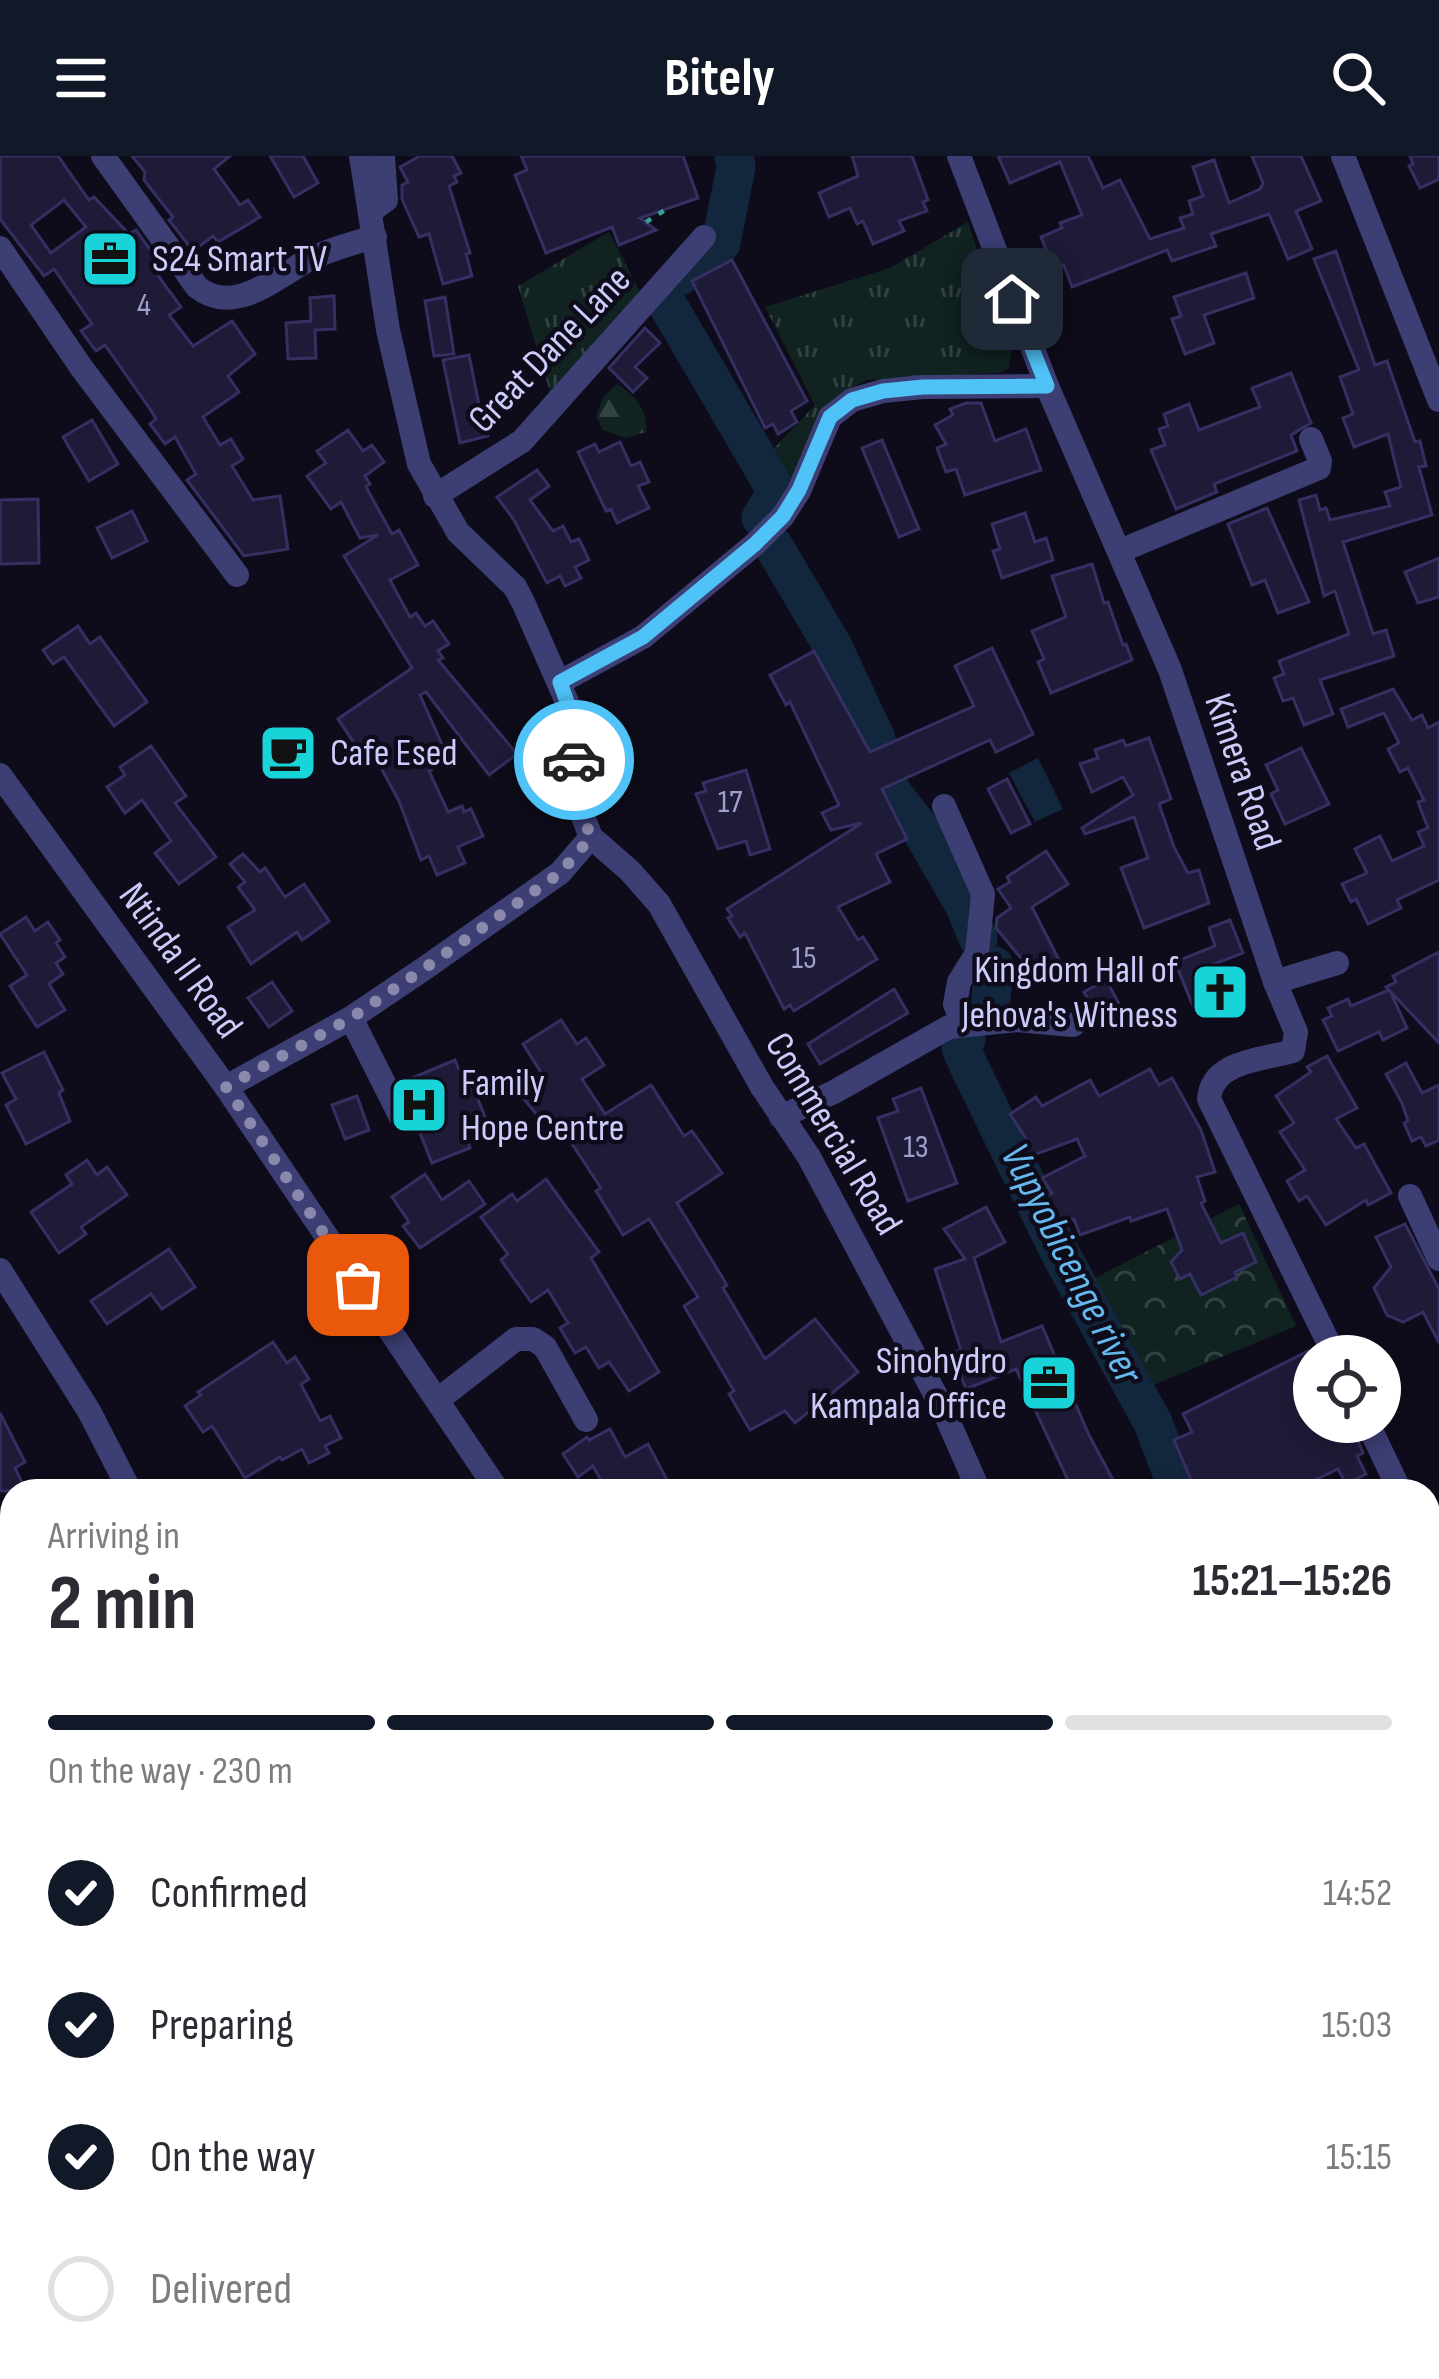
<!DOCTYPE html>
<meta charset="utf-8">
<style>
:root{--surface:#fff;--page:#f7f7f7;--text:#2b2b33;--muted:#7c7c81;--line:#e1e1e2;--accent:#111827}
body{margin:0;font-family:"Sofia Sans Condensed",sans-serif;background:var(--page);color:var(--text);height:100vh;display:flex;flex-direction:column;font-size:45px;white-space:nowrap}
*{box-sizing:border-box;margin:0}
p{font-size:39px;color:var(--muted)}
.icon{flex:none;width:66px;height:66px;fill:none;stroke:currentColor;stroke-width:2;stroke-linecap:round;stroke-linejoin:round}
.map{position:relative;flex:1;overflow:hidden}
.sheet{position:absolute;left:0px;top:1323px;width:1440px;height:900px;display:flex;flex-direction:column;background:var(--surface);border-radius:36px 36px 0 0;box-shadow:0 6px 18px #0003}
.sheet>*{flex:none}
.controls{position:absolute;left:1293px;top:1179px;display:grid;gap:24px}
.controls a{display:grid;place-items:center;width:108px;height:108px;border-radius:50%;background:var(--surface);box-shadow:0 6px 18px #0003;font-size:60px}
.pin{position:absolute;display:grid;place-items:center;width:102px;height:102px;color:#fff;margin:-51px;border-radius:24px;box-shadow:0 6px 18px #0006}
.courier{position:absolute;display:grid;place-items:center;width:120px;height:120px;margin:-60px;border:9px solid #4fc3f7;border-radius:50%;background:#fff;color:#222;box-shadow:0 3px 15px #0007}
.overview em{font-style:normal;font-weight:700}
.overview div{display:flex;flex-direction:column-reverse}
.overview{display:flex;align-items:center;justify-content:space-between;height:204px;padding:0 48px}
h1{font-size:78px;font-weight:700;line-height:90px}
.bar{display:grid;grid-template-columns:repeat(4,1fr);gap:18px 12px;align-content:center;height:144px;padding:0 48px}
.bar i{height:15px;border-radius:9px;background:var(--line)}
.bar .active{background:var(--accent)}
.bar p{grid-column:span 4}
ol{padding:0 48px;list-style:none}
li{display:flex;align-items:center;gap:36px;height:132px}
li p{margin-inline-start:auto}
li .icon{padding:12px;border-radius:50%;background:var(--accent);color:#fff;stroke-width:4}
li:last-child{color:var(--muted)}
li i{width:66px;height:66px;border:6px solid var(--line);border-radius:50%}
header{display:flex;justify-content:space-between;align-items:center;height:156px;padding:0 48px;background:var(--accent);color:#fff;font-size:54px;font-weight:700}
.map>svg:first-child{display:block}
.grass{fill:url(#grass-tufts)}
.forest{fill:url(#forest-firs)}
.park{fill:url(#park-crowns)}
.water{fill:#12263d}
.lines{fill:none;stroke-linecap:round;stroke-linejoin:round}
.river{stroke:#12263d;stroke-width:39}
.building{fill:#1e1b38;stroke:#352f62;stroke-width:3;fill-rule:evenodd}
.path{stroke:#399f92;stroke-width:4.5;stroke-dasharray:6 9;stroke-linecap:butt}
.minor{stroke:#3c3e74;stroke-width:24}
.done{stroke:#8a88ab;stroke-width:12;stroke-dasharray:0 21.6}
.route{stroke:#4fc3f7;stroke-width:15}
.labels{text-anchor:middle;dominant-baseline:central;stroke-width:9;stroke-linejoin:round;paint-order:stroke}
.number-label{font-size:33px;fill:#a19fc9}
.poi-label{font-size:39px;fill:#cdcbf9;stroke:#0e0c1a;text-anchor:start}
.street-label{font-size:39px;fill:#cdcbf9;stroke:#0e0c1a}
.water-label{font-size:42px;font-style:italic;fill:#64b8ee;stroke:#0e0c1a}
</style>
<header><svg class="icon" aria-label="menu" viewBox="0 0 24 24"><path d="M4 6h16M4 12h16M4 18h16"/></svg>Bitely<svg class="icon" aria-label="search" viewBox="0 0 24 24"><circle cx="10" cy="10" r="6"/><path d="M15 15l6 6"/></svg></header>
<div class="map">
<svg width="1439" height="2223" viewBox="0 0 1439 2223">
<defs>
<pattern id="grass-tufts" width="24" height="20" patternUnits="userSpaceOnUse" patternTransform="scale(3)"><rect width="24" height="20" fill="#102321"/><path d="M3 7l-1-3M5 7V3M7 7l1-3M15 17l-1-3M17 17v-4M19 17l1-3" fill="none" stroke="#324242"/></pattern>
<pattern id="forest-firs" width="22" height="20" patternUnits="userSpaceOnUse" patternTransform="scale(3)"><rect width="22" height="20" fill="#102321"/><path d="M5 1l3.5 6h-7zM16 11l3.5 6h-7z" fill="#324242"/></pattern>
<pattern id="park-crowns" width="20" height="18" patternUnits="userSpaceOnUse" patternTransform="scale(3)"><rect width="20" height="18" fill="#102321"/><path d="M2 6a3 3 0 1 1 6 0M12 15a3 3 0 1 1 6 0" fill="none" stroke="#324242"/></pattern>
</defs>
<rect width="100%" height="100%" fill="#0e0c1a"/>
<g class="grass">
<path d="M968,66l43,131 -2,15 -9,5 -134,7 -19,10 -61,107 -22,-38 51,-54 -50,-98 125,-39z"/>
<path d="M609,76l32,62 -89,104 -34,-112z"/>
</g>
<path class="forest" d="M617,228c18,11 31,26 29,48l-20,6 -23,-8 -7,-14 8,-20z"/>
<path class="park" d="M1239,1048l57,122 -145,60 -58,-107z"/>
<path class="water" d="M1038,602l25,51 -28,13 -26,-49z"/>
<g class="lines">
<g class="river">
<path d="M682,119l39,-32 15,-76 -2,-11"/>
<path d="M666,146l107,183v13l-12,20"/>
<path d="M773,389l60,102 43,92 14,51 31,40 44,76 13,32"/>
<path d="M990,853l4,-43"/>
<path d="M966,884l-5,8 7,16 92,189 93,170 26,68"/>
<path d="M1428,1797l11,24"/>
</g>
</g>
<g class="building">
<path d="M0,0h58l31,44 5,-3 35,37 7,-4 25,35 -7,5 27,37 -12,8 24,31 39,-25 23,33 -27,22 11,16 -36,25 17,28 11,-6 12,20 -11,7 21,34 27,-4 8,53 -44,7 -57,-76 9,-6 -21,-37 -10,7 -15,-20 6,-5 -6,-10 -45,-64 -9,6 -15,-20 11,-7 -38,-55 -10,7 -44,-57zM64,44l22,27 -35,26 -20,-28z"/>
<path d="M132,0h98l-16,13 26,36 8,-5 12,17 -42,25 -5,-6 -20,15 -24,-31 4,-3 -29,-37 1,-8z"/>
<path d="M270,0h33l15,27 -24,14z"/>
<path d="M420,0h32l9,17 -7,3 3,6 -8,4 21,67 -4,1 6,22 -29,8 -14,-50 -10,3 -17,-38v-14l6,-3 -8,-15z"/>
<path d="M521,0h162l15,42 -58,20 16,12 -37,15 -7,-18 -66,26 -31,-78 12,-5z"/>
<path d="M852,0h60l16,44 -5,2 4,9 -28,10 5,10 -31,13 -10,-23 -6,3 -7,-16 -21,9 -10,-24 39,-17z"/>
<path d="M998,0h90l15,32 17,-8 30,59 34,-11 -4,-10 13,-4 -4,-13 14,-5 -10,-29 21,-7 15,43 31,-14 3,-6 -11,-27h49l20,45 -25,10 16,38 -24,10 -19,-45 -58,20 5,12 -44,15 -5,-11 -95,37 -8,-22 -10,4 -13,-32 21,-9 -2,-5 22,-8 -22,-53 -50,21z"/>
<path d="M1410,0h29v23l-19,9 -11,-22 4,-2z"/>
<path d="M1336,95l39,114 12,-4 28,81 5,-1 6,25 -7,1 13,48 -89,27 30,92 13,-4 8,26 -74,24 13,34 -29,11 -11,-27 -10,3 -9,-23 10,-4 -5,-13 70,-27 -14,-43 -11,5 -25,-96 17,-5 4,15 6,-2 4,12 60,-14 -5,-14 16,-5 -13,-53 -34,13 -11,-29 10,-4 -13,-37 19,-7 -45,-111z"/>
<path d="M732,104l75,141 -16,10 6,11 -19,12 -5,-10 -8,4 -73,-147z"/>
<path d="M1246,117l8,25 -50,17 10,28 -29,11 -13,-35 9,-3 -7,-19z"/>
<path d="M334,140l1,33 -20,1 1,28 -28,1 -2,-36 25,-2 -1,-23z"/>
<path d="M445,141l9,57 -20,2 -9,-55z"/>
<path d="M645,172l15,15 -25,24 12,11 -14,14 -24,-24z"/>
<path d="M469,199l13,65 6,16 -28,7 -17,-83z"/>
<path d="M1291,217l20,50 -20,12 6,16 -83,33 3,8 -41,17 -25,-59 14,-5 -6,-16 9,-3 -4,-12 25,-10 10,26 61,-23 -8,-19z"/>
<path d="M966,247h15l14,38 31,-12 15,41 -76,25 -9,-26 -10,3 -9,-24 9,-4 -11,-19 18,-10 -3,-6z"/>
<path d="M92,264l26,44 -29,17 -26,-44z"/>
<path d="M348,274l15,21 9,-6 12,17 -19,14 5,8 -4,3 26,47 7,-4 19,35 -28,15 20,37 6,-4 9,13 8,-5 16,23 -11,7 5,7 -5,2 79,94 -28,21 -63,-83 -6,3 29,65 -20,11 19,41 14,-6 2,6 7,-3 12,27 -25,11 7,16 -28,12 -8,-19 -8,4 -22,-59 -32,-59 -9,7 -20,-30 74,-51 -68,-112 34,-21 -18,3 -19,-36 -10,7 -24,-33 19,-13 -9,-12z"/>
<path d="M882,284l37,89 -20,8 -37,-89z"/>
<path d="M620,286l11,24 9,-4 9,20 -11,4 11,22 -32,15 -6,-14 -5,2 -28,-59 17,-8 4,8z"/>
<path d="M537,314l12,16 -19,14 23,31 10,-5 8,16 8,-3 10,21 -14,7 6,11 -16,8 -5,-10 -13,7 -33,-63 -17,-23z"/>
<path d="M38,343l1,64 -39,1v-64z"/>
<path d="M1267,352l42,94 -31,11 -13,-33 -13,5 -24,-61z"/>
<path d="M132,355l15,30 -35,17 -15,-30z"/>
<path d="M1025,357l10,29 11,-4 7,22 -51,18 -9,-27 7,-2 -8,-25z"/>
<path d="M1439,402v39l-21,6 -13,-31z"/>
<path d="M1092,408l12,39 4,-1 15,43 3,-1 6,16 -81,33 -13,-31 6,-3 -12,-28 34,-14 -14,-41z"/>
<path d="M78,470l12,18 10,-7 47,65 -33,24 -50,-69 -11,7 -10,-14z"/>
<path d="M992,492l41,86 -37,18 -6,-12 -108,49 25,50 -31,15 14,28 -52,25 20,33 5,-3 14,22 -83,52 -4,-6 -6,4 -39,-76 -5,4 -12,-19 4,-2 -5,-7 135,-86 -31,7 -9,-17 17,-8 -49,-103 -4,3 -16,-30 44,-24 56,101 104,-46 -19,-40z"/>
<path d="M1393,533l19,31 10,-5 6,13 11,-6v158l-42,20 4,8 -33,16 -12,-25 -5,3 -9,-18 25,-11 -12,-24 25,-13 12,25 32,-15 -6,-14 10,-4 -10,-26 6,-2 -16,-32 -8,4 -12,-23 11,-6 -15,-30 -36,14 -7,-18z"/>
<path d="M1149,582l22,61 -12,5 15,43 14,26 11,-3 10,33 -65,25 -23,-60 27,-10 -14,-41 -49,17 -3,-6 51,-33 -10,-18 -31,15 -12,-28 18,-6 -3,-8 28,-10 3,6z"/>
<path d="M151,590l35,50 -11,7 41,54 -37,27 -24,-31 16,-12 -29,-41 -17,13 -18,-26 18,-12 -5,-8z"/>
<path d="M1301,592l28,56 -44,20 -14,-30 7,-4 -12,-25z"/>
<path d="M746,614l24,79 -20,6 -4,-14 -28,8 -22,-55 10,-3 -3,-8z"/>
<path d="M1007,623l23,45 -19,9 -23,-44z"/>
<path d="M1046,695l22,33 -36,23 31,61 -16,10 -12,-12 -5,3 -34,-41 1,-10 14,-10 -13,-19 12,-7 -3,-5z"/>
<path d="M243,698l17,18 5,-4 20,29 19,-13 25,37 -27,19 -5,-8 -46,32 -23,-37 27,-17 -17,-23 7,-5 -15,-18z"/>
<path d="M26,761l9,14 13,-9 12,18 -4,3 9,14 -9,6 7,11 -14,10 16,26 -28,17 -27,-41 17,-11 -27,-41z"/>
<path d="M1230,764l13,33 -29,11 16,39 -33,13 -22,-54 40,-16 -6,-18z"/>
<path d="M1439,796v91l-49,-52 17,37 -24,12 -4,-8 -41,19 -15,-31 9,-4 -4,-8 20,-9 3,7 38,-16 -3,-3 10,-5 -3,-6z"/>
<path d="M1106,824l16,29 -22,12 -16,-29z"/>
<path d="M272,826l20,29 -23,16 -21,-29z"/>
<path d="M894,833l14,24 -88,51 -12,-20z"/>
<path d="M561,864l16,24 9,-6 18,27 -22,14 23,35 46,-29 33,51 8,-5 30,42 -45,30 50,82 -4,3 42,71 50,-40 43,53 -63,51 -10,-12 -35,19 -21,-36 5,-3 -50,-85 14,-9 -49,-78 -26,16 -27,-44 5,-3 -48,-73 -12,5 -22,-27 23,-19 -19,-30z"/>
<path d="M44,896l19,38 -4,3 11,28 -44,23 -20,-39 10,-6 -14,-26z"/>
<path d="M1327,900l30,52 -21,11 20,29 8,-4 27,49 -23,12 -2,-5 -40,25 -19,-29 -8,5 -12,-20 18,-11 -25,-38 14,-9 -18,-27 35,-24 -4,-5z"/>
<path d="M455,904l12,29 6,-2 14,35 -23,9 6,17 -38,15 -16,-40v-13l-14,-28z"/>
<path d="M1406,907l16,30 17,-8v55l-13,6 -5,-9 -9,4 -8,-18 4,-2 -6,-18 -16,-29z"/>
<path d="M1150,913l9,16 13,-7 29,52 14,42 -18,5 8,24 -4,2 20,40 22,-10 13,29 -21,10 2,5 -36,18 -11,-21 -10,5 -9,-17 11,-12 -15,-41 -36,12 -1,-4 -50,18 -6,-16 -18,7 -11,-30 7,-3 -10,-15 43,-22 -8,-17 -49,18 -8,-13 7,-4 -17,-26 26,-17 6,9 48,-26 9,16z"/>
<path d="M921,932l36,95 -49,18 -30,-83 20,-7 -5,-12z"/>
<path d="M357,940l12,34 -24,9 -13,-34z"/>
<path d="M87,1004l10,15 10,-8 20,28 -46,32 5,7 -27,19 -28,-41 41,-28 -6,-9z"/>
<path d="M425,1018l17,26 27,-19 16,23 -65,44 -17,-22 6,-4 -17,-25z"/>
<path d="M546,1023l53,73 -8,6 68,114 -30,19 -20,-29 -10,6 -13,-21 -11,6 -15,-25 8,-5 -20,-33 -17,12 -30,-42 7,-6 -27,-37 31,-23 5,7z"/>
<path d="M986,1051l19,35 -31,16 27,84 41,-16 47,109 30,56h-46l-57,-122 -50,20 -14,-36 9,-3 -26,-81 30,-10 -21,-30z"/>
<path d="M1405,1068l34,65v54l-16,-31 -20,10 -16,-7 -13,-27 17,-21 -15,-30z"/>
<path d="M169,1093l26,38 -33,22 -11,-15 -44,30 -16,-23z"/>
<path d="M273,1186l14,21 8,-6 14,22 -8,5 19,37 10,-5 11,22 -16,8 4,7 -20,10 -7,-14 -20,11 -2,-3 -35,21 -33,-52 -9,6 -18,-26 16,-11 -3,-3z"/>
<path d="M1308,1195l6,14v57h36l13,31 -6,3 9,18 -20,10 -8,-15 -31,15 4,7h-115l-22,-51 18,-8 -9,-18z"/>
<path d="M0,1257l25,49 -10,6 11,23h-26z"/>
<path d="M610,1273l15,28 23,-13 25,47h-66l-14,-25 -15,11 -15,-23 24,-17 2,3z"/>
</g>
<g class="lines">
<path class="path" d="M646,66l19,-12"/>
<g class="minor">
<path d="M103,0l94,131c37,30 79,-10 113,-28 21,-10 42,-16 65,-22"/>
<path d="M361,0l27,174 31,134 39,68 57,55 8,15 44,100 13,107 11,28 39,34 29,33 103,183 47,70 134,252 36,82"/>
<path d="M959,0l88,230 123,284 105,312 21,50 -3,19c-32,9 -81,10 -84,48l126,257"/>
<path d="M1343,0l96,244"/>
<path d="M370,56l16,-12 -3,-44"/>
<path d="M0,92l81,119 156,208"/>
<path d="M435,340l87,-55 182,-204"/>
<path d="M1120,395l199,-83 1,-7 -9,-22"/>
<path d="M560,526l83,-45 112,-93 28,-28 16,-25 31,-74 22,-17 31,-9 40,-4 124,-1"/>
<path d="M0,619l226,312 272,404"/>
<path d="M944,650l39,88 -6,59 -18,29 -4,22 8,20"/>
<path d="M1275,826l62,-19"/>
<path d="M351,862l50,99"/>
<path d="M226,931l125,-69 74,-50 135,-95 31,-36"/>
<path d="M781,961l53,-25 115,-65 68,-7 56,5"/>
<path d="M1410,1040l29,63"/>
<path d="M0,1114l89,141 41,80"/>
<path d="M439,1243l77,-60h17l12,8 41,73"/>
<path d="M1367,1266l33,69"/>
<path d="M1428,1391l11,22"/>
<path d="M1428,1509l11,-5"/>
<path d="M0,1591l12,-14"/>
<path d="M1429,1728l10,-5"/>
<path d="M0,2086l12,-13"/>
<path d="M0,2141l12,8"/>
<path d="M1428,2178l11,13"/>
<path d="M105,2211l11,3 2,-3"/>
<path d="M227,2211l5,5"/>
<path d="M927,2211l8,12"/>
<path d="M534,2223l20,-12"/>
</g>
</g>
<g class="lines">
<path class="done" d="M358,1129l-132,-198 125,-69 74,-50 135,-95 31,-36 -11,-28 -6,-49"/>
<path class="route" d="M574,604l-7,-58 -7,-20 83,-45 112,-93 28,-28 16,-26 31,-73 22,-17 31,-9 40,-4 124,-1 -35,-87"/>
</g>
<defs>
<g id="office-square" transform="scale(3)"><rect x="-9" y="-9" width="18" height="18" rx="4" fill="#18d3d8" stroke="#0e0c1a"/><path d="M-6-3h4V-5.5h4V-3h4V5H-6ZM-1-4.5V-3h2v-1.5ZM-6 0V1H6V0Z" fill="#111"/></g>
<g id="cafe-square" transform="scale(3)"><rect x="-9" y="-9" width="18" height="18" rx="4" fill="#18d3d8" stroke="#0e0c1a"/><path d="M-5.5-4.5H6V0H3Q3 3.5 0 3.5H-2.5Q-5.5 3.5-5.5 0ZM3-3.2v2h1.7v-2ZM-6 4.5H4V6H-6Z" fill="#111"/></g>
<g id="church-square" transform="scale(3)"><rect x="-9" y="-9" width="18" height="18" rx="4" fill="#18d3d8" stroke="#0e0c1a"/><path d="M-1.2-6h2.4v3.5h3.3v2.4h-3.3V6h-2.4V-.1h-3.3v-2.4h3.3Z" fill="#111"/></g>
<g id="hospital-square" transform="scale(3)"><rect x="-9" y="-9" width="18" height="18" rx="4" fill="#18d3d8" stroke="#0e0c1a"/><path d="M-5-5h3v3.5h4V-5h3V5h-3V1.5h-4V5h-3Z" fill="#111"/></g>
</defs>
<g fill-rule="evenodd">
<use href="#office-square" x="110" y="103"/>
<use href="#cafe-square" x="288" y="597"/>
<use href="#church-square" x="1220" y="836"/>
<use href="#hospital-square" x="419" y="949"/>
<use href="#office-square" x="1049" y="1227"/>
</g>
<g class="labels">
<g class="number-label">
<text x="144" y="149">4</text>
<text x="730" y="646">17</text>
<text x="804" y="802">15</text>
<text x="916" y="991">13</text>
</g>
<g class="poi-label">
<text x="152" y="103">S24 Smart TV</text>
<text x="330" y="597">Cafe Esed</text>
<text x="1178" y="814" text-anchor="end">Kingdom Hall of<tspan x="1178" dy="45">Jehova's Witness</tspan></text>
<text x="461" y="927">Family<tspan x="461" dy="45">Hope Centre</tspan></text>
<text x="1007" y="1205" text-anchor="end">Sinohydro<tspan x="1007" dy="45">Kampala Office</tspan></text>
</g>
<g class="street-label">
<text transform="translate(550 194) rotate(-46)">Great Dane Lane</text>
<text transform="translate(1242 616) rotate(71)">Kimera Road</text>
<text transform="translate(180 805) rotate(54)">Ntinda II Road</text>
<text transform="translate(833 978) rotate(59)">Commercial Road</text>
</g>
<g class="water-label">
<text transform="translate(1071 1108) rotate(63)">Vupyobicenge river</text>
</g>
</g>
</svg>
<div class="controls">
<a><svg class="icon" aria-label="locate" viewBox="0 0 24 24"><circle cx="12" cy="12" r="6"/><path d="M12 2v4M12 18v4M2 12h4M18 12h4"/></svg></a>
</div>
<div class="pin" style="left:358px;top:1129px;background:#ea580c"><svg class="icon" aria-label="bag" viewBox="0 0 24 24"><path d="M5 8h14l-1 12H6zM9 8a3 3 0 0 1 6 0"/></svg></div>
<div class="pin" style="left:1012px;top:143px;background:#1f2937"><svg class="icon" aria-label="home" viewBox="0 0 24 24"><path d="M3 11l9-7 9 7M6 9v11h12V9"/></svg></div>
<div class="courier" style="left:574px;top:604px"><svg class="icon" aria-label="car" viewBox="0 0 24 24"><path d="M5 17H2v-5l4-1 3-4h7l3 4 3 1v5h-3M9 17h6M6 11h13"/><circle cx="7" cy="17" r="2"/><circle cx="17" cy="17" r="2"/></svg></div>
<section class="sheet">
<div class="overview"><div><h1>2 min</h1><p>Arriving in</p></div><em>15:21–15:26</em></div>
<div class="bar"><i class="active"></i><i class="active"></i><i class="active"></i><i></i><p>On the way · 230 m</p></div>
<ol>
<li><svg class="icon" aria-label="check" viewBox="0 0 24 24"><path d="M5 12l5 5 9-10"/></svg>Confirmed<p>14:52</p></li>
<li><svg class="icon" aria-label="check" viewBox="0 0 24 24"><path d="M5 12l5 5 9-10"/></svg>Preparing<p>15:03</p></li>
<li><svg class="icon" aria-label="check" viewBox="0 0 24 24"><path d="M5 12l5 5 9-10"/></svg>On the way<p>15:15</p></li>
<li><i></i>Delivered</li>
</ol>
</section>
</div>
